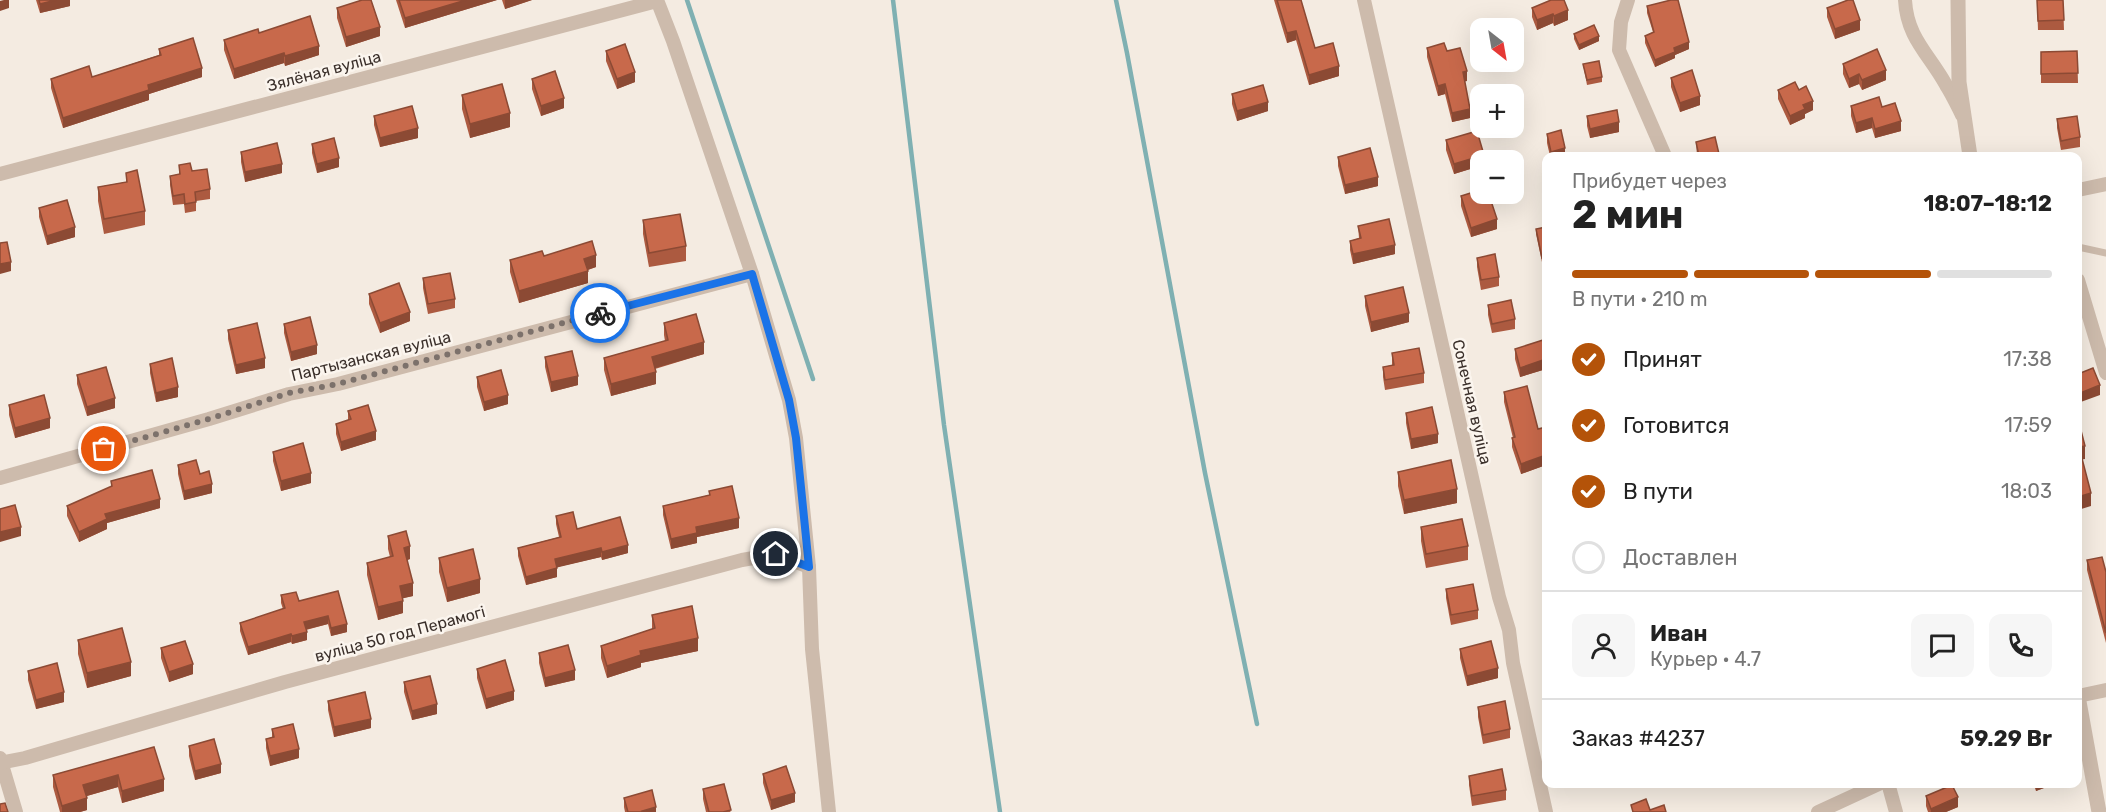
<!DOCTYPE html>
<html lang="ru">
<meta charset="utf-8">
<style>
:root{--surface:#fff;--page:#f6f6f6;--text:#222;--muted:#767676;--line:#e0e0e0;--accent:#b45309}
body{margin:0;font-family:Rubik,sans-serif;background:var(--page);color:var(--text);height:100vh;display:flex;flex-direction:column;font-size:22px;white-space:nowrap}
*{box-sizing:border-box;margin:0}
p{font-size:20px;color:var(--muted)}
.icon{flex:none;width:33px;height:33px;fill:none;stroke:currentColor;stroke-width:2;stroke-linecap:round;stroke-linejoin:round}
.map{position:relative;flex:1;overflow:hidden}
.panel{position:absolute;left:1542px;top:152px;width:540px;height:636px;display:flex;flex-direction:column;background:var(--surface);border-radius:12px;box-shadow:0 6px 24px #0002}
.panel>*{flex:none}
.needle{width:39px;rotate:149deg}
.controls{position:absolute;left:1470px;top:18px;display:grid;gap:12px}
.controls a{display:grid;place-items:center;width:54px;height:54px;border-radius:12px;background:var(--surface);box-shadow:0 6px 24px #0002;font-size:30px}
.pin{position:absolute;display:grid;place-items:center;width:51px;height:51px;color:#fff;margin:-26px;border:3px solid #fff;border-radius:50%;box-shadow:0 2px 6px #0007}
.courier{position:absolute;display:grid;place-items:center;width:60px;height:60px;margin:-30px;border:4px solid #1a73e8;border-radius:50%;background:#fff;color:#222;box-shadow:0 2px 8px #0007}
.headline em{font-style:normal;font-weight:700}
.headline div{display:flex;flex-direction:column-reverse}
.headline{display:flex;align-items:center;justify-content:space-between;height:102px;padding:0 30px}
h1{font-size:39px;font-weight:700;line-height:45px}
.bar{display:grid;grid-template-columns:repeat(4,1fr);gap:9px 6px;align-content:center;height:72px;padding:0 30px}
.bar i{height:8px;border-radius:4px;background:var(--line)}
.bar .on{background:var(--accent)}
.bar p{grid-column:span 4}
.line{display:flex;align-items:center;gap:15px;padding:0 30px;border-top:2px solid var(--line)}
.line div{flex:1}
.round{display:grid;place-items:center;flex:none;width:63px;height:63px;border-radius:12px;background:var(--page)}
ol{padding:0 30px;list-style:none}
li{display:flex;align-items:center;gap:18px;height:66px}
li p{margin-inline-start:auto}
li .icon{padding:6px;border-radius:50%;background:var(--accent);color:#fff;stroke-width:4}
li:last-child{color:var(--muted)}
li i{width:33px;height:33px;border:3px solid var(--line);border-radius:50%}
.map>svg:first-child{display:block}
.lines{fill:none;stroke-linecap:round;stroke-linejoin:round}
.stream{stroke:#7fb0b2;stroke-width:4.5}
.service{stroke:#cdbbac;stroke-width:7}
.minor{stroke:#cdbbac;stroke-width:14}
.tertiary{stroke:#cdbbac;stroke-width:15}
.wall{fill:#ac5a40}
.shaded-wall{fill:#8c4a34}
.building{fill:#c8694b;stroke:#8c4a34;stroke-width:1.5}
.done{stroke:#7c716b;stroke-width:6;stroke-dasharray:0 10.8}
.route{stroke:#1a73e8;stroke-width:8}
.labels{text-anchor:middle;dominant-baseline:central;stroke-width:5;stroke-linejoin:round;paint-order:stroke}
.street-label{font-size:16px;fill:#3b302b;stroke:#fbf5ee}
</style>
<div class="map">
<svg width="2106" height="812" viewBox="0 0 2106 812">
<rect width="100%" height="100%" fill="#f4ebe1"/>
<g class="lines">
<g class="stream">
<path d="M687,0l126,379"/>
<path d="M893,0l51,425 56,387"/>
<path d="M1116,0l11,53 78,420 52,251"/>
</g>
<path class="service" d="M2078,247l28,6"/>
<g class="minor">
<path d="M657,0l16,41 79,233 37,126 7,38 13,129 3,82 17,163"/>
<path d="M1364,0l135,597 10,33 4,33 33,149"/>
<path d="M1628,0l-7,22 -2,28 46,106"/>
<path d="M1905,0c2,38 24,54 41,85 6,9 11,20 16,30"/>
<path d="M0,174l657,-173"/>
<path d="M2078,190l28,-6"/>
<path d="M2078,280l28,93"/>
<path d="M0,478l209,-59 80,-25 49,-10 414,-110"/>
<path d="M2078,696l28,-6"/>
<path d="M0,758l16,54"/>
<path d="M0,763l25,-5 260,-76 457,-122 34,-6 33,13"/>
<path d="M1888,783l8,29"/>
<path d="M1818,812l63,-29"/>
</g>
<g class="tertiary">
<path d="M1958,0l1,82 11,74"/>
<path d="M2078,696l21,116"/>
</g>
</g>
<g class="wall">
<path d="M36,0h34v6l-30,7z"/>
<path d="M396,0h101l-92,28z"/>
<path d="M502,0h30l-27,9z"/>
<path d="M1274,0h27l14,48 24,28 -30,9 -13,-45 -9,3z"/>
<path d="M2037,0h26l1,30h-26z"/>
<path d="M1647,6l42,43 -14,6v3l-20,9 -10,-24v-7l8,-4 -6,-19z"/>
<path d="M337,8l43,28 -34,11 -9,-29z"/>
<path d="M1532,8l36,12 -14,6 -1,-3 -16,7 -5,-13z"/>
<path d="M1827,8l33,22 -25,9 -8,-22z"/>
<path d="M259,33l60,22 -34,11 -1,-3 -50,16 -10,-29v-10z"/>
<path d="M1574,34l25,7 -20,9 -5,-11z"/>
<path d="M1427,48l20,3 20,30h-3l6,37 -18,4 -7,-28 -7,2 -11,-39z"/>
<path d="M159,49l43,28 -53,17v6l-86,28 -12,-40v-9l41,-2 67,-22z"/>
<path d="M606,51l29,31 -18,7 -11,-28z"/>
<path d="M2077,51l1,32h-37v-31z"/>
<path d="M1583,64l19,13v5l-15,3z"/>
<path d="M1843,64l43,16 -24,10 -3,-6 -10,4 -6,-14z"/>
<path d="M1671,78l29,27 -20,7 -9,-25z"/>
<path d="M532,79l32,29 -23,8 -9,-27z"/>
<path d="M1778,90h21l14,20 -8,4v4l-15,7 -12,-26z"/>
<path d="M1232,94l36,17 -31,10 -5,-17z"/>
<path d="M462,95l48,32 -40,11 -8,-29z"/>
<path d="M1851,106l31,1 19,24 -26,7 -3,-10 -16,5 -5,-17z"/>
<path d="M374,116l44,22 -38,9 -6,-22z"/>
<path d="M1587,116l32,16 -29,6 -3,-12z"/>
<path d="M2057,119l23,18v10l-19,3 -4,-22z"/>
<path d="M1547,134l18,22h-15l-3,-13z"/>
<path d="M1446,140l38,20h-4v6l-26,8 -8,-24z"/>
<path d="M1696,142l23,14h-22z"/>
<path d="M312,144l27,23 -22,6 -5,-20z"/>
<path d="M241,152l41,21 -37,9 -4,-20z"/>
<path d="M1338,157l40,29 -33,8 -7,-28z"/>
<path d="M179,165l13,6 18,18v10l-14,2v10l-11,2 -1,-9 -11,1 -3,-20v-9l9,-2z"/>
<path d="M126,173l19,38v14l-41,9 -6,-33v-14l28,-5z"/>
<path d="M1461,196l19,5 17,28 -26,8 -10,-31z"/>
<path d="M39,208l36,29 -28,8 -8,-28z"/>
<path d="M643,220l43,26v15l-37,6 -6,-33z"/>
<path d="M1358,226l37,28 -42,10 -3,-14v-9l9,-3z"/>
<path d="M1546,227v35h-4l-6,-28v-5z"/>
<path d="M544,256l52,11 -8,3v13l-69,20 -9,-31v-12z"/>
<path d="M1477,258l22,19v9l-18,4 -4,-23z"/>
<path d="M423,278l32,21v9l-27,6 -5,-26z"/>
<path d="M369,294l41,27 -30,12 -11,-29z"/>
<path d="M1365,296l44,26 -38,10 -6,-26z"/>
<path d="M1488,305l27,14v10l-23,4 -4,-18z"/>
<path d="M664,323l40,31 -49,15 1,15 -45,12 -7,-26v-12l61,-17 -1,-6z"/>
<path d="M284,324l33,30 -26,7 -7,-28z"/>
<path d="M228,330l37,38 -29,6 -8,-35z"/>
<path d="M1515,349l31,3v17l-26,8 -5,-18z"/>
<path d="M1392,353l32,20v10l-39,7 -2,-13v-10l9,-2z"/>
<path d="M545,357l33,28 -27,7 -6,-25z"/>
<path d="M150,364l28,33 -22,5 -6,-29z"/>
<path d="M77,375l38,33 -28,8 -10,-32z"/>
<path d="M477,377l31,27 -24,7 -7,-24z"/>
<path d="M1504,392l34,37 8,-1v37l-25,9 -9,-27v-9h1l-9,-36z"/>
<path d="M9,405l41,23 -35,10 -6,-23z"/>
<path d="M348,411l28,29 -35,11 -5,-17v-10l12,-4z"/>
<path d="M1406,413l32,30 -27,6 -5,-26z"/>
<path d="M273,452l38,31 -30,8 -8,-30z"/>
<path d="M178,465l22,9 12,19 -28,7 -6,-26z"/>
<path d="M1398,472l59,31 -53,11 -6,-28z"/>
<path d="M111,481l49,27 -53,15v6l-28,13 -12,-26v-10l44,-19z"/>
<path d="M709,491l30,37 -42,9v6l-26,6 -8,-34v-9l46,-11z"/>
<path d="M1546,510v23l-2,-8v-14z"/>
<path d="M556,516l21,13 51,24 -26,7 -1,-3 -44,10v10l-31,8 -8,-29v-8l41,-11 -3,-13z"/>
<path d="M1421,527l47,19v14l-42,8 -5,-27z"/>
<path d="M388,536l22,23 -3,1 6,36 -10,2v15l-25,7 -11,-45v-12l23,-6 -2,-8z"/>
<path d="M439,558l41,35 -33,9 -8,-30z"/>
<path d="M2087,560l19,12v71l-19,-73z"/>
<path d="M1446,589l32,21v9l-27,6 -5,-27z"/>
<path d="M338,591l9,41 -16,4 -3,-12 -22,6 1,10 -15,4 -1,-2 -43,13 -8,-24v-8l43,-14 -2,-6v-8l18,6z"/>
<path d="M652,615l46,36 -57,12v4l-34,11 -6,-20v-12l51,-17z"/>
<path d="M78,640l53,36 -44,12 -9,-34z"/>
<path d="M161,648l32,26 -24,8 -8,-24z"/>
<path d="M1460,649l38,29 -31,8 -7,-28z"/>
<path d="M539,653l36,27 -30,7 -6,-24z"/>
<path d="M477,669l37,31 -28,9 -9,-31z"/>
<path d="M28,671l36,31 -28,7 -8,-29z"/>
<path d="M404,682l33,32 -25,6 -8,-28z"/>
<path d="M328,701l43,27 -37,9 -6,-27z"/>
<path d="M1478,707l32,22v9l-27,6 -5,-27z"/>
<path d="M272,729l27,29 -29,8 -4,-18v-9l6,-2z"/>
<path d="M189,746l32,27 -26,7 -6,-24z"/>
<path d="M154,747l10,44 -42,12 -4,-16 -31,9v14l-7,2h-20l-7,-25v-12z"/>
<path d="M763,774l32,28 -24,8 -8,-27z"/>
<path d="M1469,776l37,14v10l-34,6 -3,-21z"/>
<path d="M2033,783h24l-21,8z"/>
<path d="M703,789l28,23h-25l-3,-13z"/>
<path d="M1926,796l32,11 -12,5h-18l-2,-6z"/>
<path d="M624,798l32,14h-31l-1,-5z"/>
</g>
<g class="shaded-wall">
<path d="M4,0h5v8l-9,3v-10z"/>
<path d="M56,0h14v6l-30,7v-9z"/>
<path d="M466,0h31l-92,28v-10z"/>
<path d="M505,0h27l-27,9z"/>
<path d="M1568,10v10l-14,6v-10z"/>
<path d="M1553,14v9l-16,7v-10z"/>
<path d="M1860,20v10l-25,9v-10z"/>
<path d="M380,27v9l-34,11v-10z"/>
<path d="M1296,31v9l-9,3v-10z"/>
<path d="M1599,36v5l-20,9v-5z"/>
<path d="M1689,42v7l-14,6v3l-20,9v-7l19,-12z"/>
<path d="M319,46v9l-34,11v-10z"/>
<path d="M284,53v10l-50,16v-10z"/>
<path d="M1339,66v10l-30,9v-10z"/>
<path d="M202,68v9l-53,17v6l-86,28v-10l85,-33z"/>
<path d="M1886,70v10l-24,10v-10z"/>
<path d="M1467,71v10l-4,1v-10z"/>
<path d="M635,72v10l-18,7v-10z"/>
<path d="M1859,74v10l-10,4v-9z"/>
<path d="M1445,84v10l-7,2v-10z"/>
<path d="M1700,96v9l-20,7v-9z"/>
<path d="M564,98v10l-23,8v-10z"/>
<path d="M1813,101v9l-8,4v4l-15,7v-9l13,-11z"/>
<path d="M1268,102v9l-31,10v-10z"/>
<path d="M1470,109v9l-18,4v-9z"/>
<path d="M510,113v14l-40,11v-14z"/>
<path d="M1872,118v10l-16,5v-10z"/>
<path d="M1901,121v10l-26,7v-9z"/>
<path d="M1619,122v10l-29,6v-9z"/>
<path d="M418,128v10l-38,9v-9z"/>
<path d="M1565,148v8h-14v-4z"/>
<path d="M1484,155v5h-4v6l-26,8v-10z"/>
<path d="M339,158v9l-22,6v-9z"/>
<path d="M282,164v9l-37,9v-10z"/>
<path d="M1378,177v9l-33,8v-9z"/>
<path d="M1497,219v10l-26,8v-9z"/>
<path d="M75,227v10l-28,8v-9z"/>
<path d="M1395,245v9l-42,10v-10z"/>
<path d="M596,255v12l-12,4v-12z"/>
<path d="M11,262v9l-11,3v-10z"/>
<path d="M588,271v12l-69,20v-12z"/>
<path d="M410,312v9l-30,12v-10z"/>
<path d="M1409,313v9l-38,10v-10z"/>
<path d="M704,342v12l-52,15v-12z"/>
<path d="M317,345v9l-26,7v-9z"/>
<path d="M265,358v10l-29,6v-9z"/>
<path d="M1546,359v10l-26,8v-9z"/>
<path d="M656,372v12l-45,12v-12z"/>
<path d="M578,376v9l-27,7v-10z"/>
<path d="M2100,385v10l-22,8v-9z"/>
<path d="M178,387v10l-22,5v-9z"/>
<path d="M508,395v9l-24,7v-9z"/>
<path d="M115,398v10l-28,8v-9z"/>
<path d="M50,418v10l-35,10v-10z"/>
<path d="M376,431v9l-35,11v-9z"/>
<path d="M1438,434v9l-27,6v-10z"/>
<path d="M2085,446v13l-6,1v-13z"/>
<path d="M1546,455v10l-25,9v-10z"/>
<path d="M311,473v10l-30,8v-10z"/>
<path d="M212,484v9l-28,7v-9z"/>
<path d="M1457,489v14l-53,11v-14z"/>
<path d="M2091,493v13l-13,4v-13z"/>
<path d="M160,499v9l-53,15v6l-28,13v-10l26,-18z"/>
<path d="M739,518v10l-42,9v6l-26,6v-10l25,-12z"/>
<path d="M21,527v9l-21,6v-10z"/>
<path d="M628,545v8l-26,7v-8z"/>
<path d="M410,546v13l-6,2v-13z"/>
<path d="M601,548v9l-46,11v-9z"/>
<path d="M557,568v9l-31,8v-8z"/>
<path d="M480,579v14l-33,9v-14z"/>
<path d="M413,583v13l-13,3v-13z"/>
<path d="M403,601v12l-25,7v-13z"/>
<path d="M328,616v8l-24,6v-8z"/>
<path d="M347,624v8l-16,4v-8z"/>
<path d="M307,632v8l-15,4v-8z"/>
<path d="M291,634v8l-43,13v-8z"/>
<path d="M698,638v13l-57,12v4l-34,11v-12l33,-15z"/>
<path d="M131,662v14l-44,12v-15z"/>
<path d="M193,664v10l-24,8v-10z"/>
<path d="M1498,668v10l-31,8v-10z"/>
<path d="M575,670v10l-30,7v-9z"/>
<path d="M514,691v9l-28,9v-10z"/>
<path d="M64,692v10l-28,7v-9z"/>
<path d="M437,704v10l-25,6v-9z"/>
<path d="M371,719v9l-37,9v-10z"/>
<path d="M299,749v9l-29,8v-10z"/>
<path d="M221,764v9l-26,7v-9z"/>
<path d="M118,775v12l-35,10v-12z"/>
<path d="M164,779v12l-42,12v-12z"/>
<path d="M2036,783h21l-21,8z"/>
<path d="M795,793v9l-24,8v-10z"/>
<path d="M1958,797v10l-12,5h-15v-3z"/>
<path d="M87,798v12l-7,2h-18v-6z"/>
<path d="M656,807v5h-14v-1z"/>
</g>
<g class="building">
<path d="M39,0h17l-16,4z"/>
<path d="M362,0h9l9,27 -34,10 -9,-29z"/>
<path d="M399,0h67l-61,18z"/>
<path d="M1277,0h24l14,48 18,-5 6,23 -30,9 -13,-44 -9,2z"/>
<path d="M1551,0h13l4,10 -14,6 -1,-2 -16,6 -5,-12z"/>
<path d="M1671,0h7l11,42 -15,6 1,4 -20,8 -10,-24 9,-4 -7,-26z"/>
<path d="M1848,0h5l7,20 -25,9 -8,-21z"/>
<path d="M2037,0h26l1,20 -26,1z"/>
<path d="M310,16l9,30 -34,10 -1,-3 -50,16 -10,-29 34,-11 1,4z"/>
<path d="M1594,25l5,11 -20,9 -5,-11z"/>
<path d="M193,38l9,30 -54,17 1,5 -86,28 -12,-39 38,-13 3,11 69,-22 -2,-6z"/>
<path d="M1444,43l3,8 13,-3 7,23 -4,1 7,37 -18,4 -7,-29 -7,2 -11,-38z"/>
<path d="M625,44l10,28 -18,7 -11,-28z"/>
<path d="M1877,49l9,21 -24,10 -3,-6 -10,5 -6,-15z"/>
<path d="M2077,51l1,22 -37,1v-22z"/>
<path d="M1599,61l3,16 -15,3 -4,-16z"/>
<path d="M1692,70l8,26 -20,7 -9,-25z"/>
<path d="M555,71l9,27 -23,8 -9,-27z"/>
<path d="M1795,82l4,8 7,-4 7,15 -10,4 2,4 -15,7 -12,-26z"/>
<path d="M502,84l8,29 -40,11 -8,-29z"/>
<path d="M1263,85l5,17 -31,9 -5,-17z"/>
<path d="M1879,97l3,10 13,-4 6,18 -26,8 -3,-11 -16,5 -5,-17z"/>
<path d="M412,106l6,22 -38,10 -6,-22z"/>
<path d="M1617,110l2,12 -29,7 -3,-13z"/>
<path d="M2077,116l3,21 -19,4 -4,-22z"/>
<path d="M1561,130l4,18 -14,4 -4,-18z"/>
<path d="M1477,131l7,24 -30,9 -8,-24z"/>
<path d="M1715,137l4,17 -10,2h-10l-3,-14z"/>
<path d="M334,138l5,20 -22,6 -5,-20z"/>
<path d="M277,143l5,21 -37,8 -4,-20z"/>
<path d="M1370,148l8,29 -33,8 -7,-28z"/>
<path d="M190,163l2,8 15,-2 3,20 -15,3 1,10 -11,2 -1,-10 -11,2 -3,-20 10,-2 -1,-9z"/>
<path d="M137,170l8,41 -41,8 -6,-32 29,-5 -1,-9z"/>
<path d="M1477,191l3,10 10,-3 7,21 -26,9 -10,-32z"/>
<path d="M67,200l8,27 -28,9 -8,-28z"/>
<path d="M680,214l6,32 -37,7 -6,-33z"/>
<path d="M1389,219l6,26 -42,9 -3,-13 11,-3 -3,-12z"/>
<path d="M1546,227v30l-4,1 -6,-29z"/>
<path d="M592,241l4,14 -12,4 4,12 -69,20 -9,-31 32,-9 2,5z"/>
<path d="M7,242l4,20 -11,2v-21z"/>
<path d="M1495,254l4,23 -18,3 -4,-22z"/>
<path d="M450,273l5,26 -27,5 -5,-26z"/>
<path d="M399,283l11,29 -30,11 -11,-29z"/>
<path d="M1403,287l6,26 -38,9 -6,-26z"/>
<path d="M1511,300l4,19 -23,5 -4,-19z"/>
<path d="M696,314l8,28 -52,15 4,15 -45,12 -7,-26 64,-18 -4,-17z"/>
<path d="M310,317l7,28 -26,7 -7,-28z"/>
<path d="M257,323l8,35 -29,7 -8,-35z"/>
<path d="M1543,340l3,12v7l-26,9 -5,-19z"/>
<path d="M1419,348l5,25 -39,7 -2,-13 11,-2 -2,-12z"/>
<path d="M572,351l6,25 -27,6 -6,-25z"/>
<path d="M172,358l6,29 -22,6 -6,-29z"/>
<path d="M106,367l9,31 -28,9 -10,-32z"/>
<path d="M2093,368l7,17 -22,9v-20z"/>
<path d="M501,370l7,25 -24,7 -7,-25z"/>
<path d="M1527,386l11,43 8,-2v28l-25,9 -9,-26 3,-1 -11,-45z"/>
<path d="M44,395l6,23 -35,10 -6,-23z"/>
<path d="M368,405l8,26 -35,11 -5,-18 15,-5 -3,-8z"/>
<path d="M1432,407l6,27 -27,5 -5,-26z"/>
<path d="M2078,419l7,27 -6,1 12,46 -13,4z"/>
<path d="M303,443l8,30 -30,8 -8,-29z"/>
<path d="M196,460l4,14 9,-3 3,13 -28,7 -6,-26z"/>
<path d="M1451,460l6,29 -53,11 -6,-28z"/>
<path d="M152,470l8,29 -55,15 2,5 -28,13 -12,-26 45,-20 -1,-5z"/>
<path d="M732,486l7,32 -43,9 1,6 -26,6 -8,-33 47,-11 -1,-4z"/>
<path d="M15,505l6,22 -21,5v-23z"/>
<path d="M573,512l4,17 43,-12 8,28 -26,7 -1,-4 -46,11 2,9 -31,9 -8,-29 43,-11 -5,-21z"/>
<path d="M1462,519l6,27 -42,8 -5,-27z"/>
<path d="M406,531l4,15 -6,2 9,35 -13,3 3,15 -25,6 -11,-44 26,-7 -5,-20z"/>
<path d="M473,549l7,30 -33,9 -8,-30z"/>
<path d="M2102,557l4,15v61l-19,-73z"/>
<path d="M1473,584l5,26 -27,5 -5,-26z"/>
<path d="M338,591l9,33 -16,4 -3,-12 -24,6 3,10 -15,4 -1,-2 -43,13 -8,-24 45,-15 -4,-13 15,-3 3,9z"/>
<path d="M692,606l6,32 -58,13 1,4 -34,11 -6,-20 54,-18 -3,-13z"/>
<path d="M122,628l9,34 -44,11 -9,-33z"/>
<path d="M185,641l8,23 -24,8 -8,-24z"/>
<path d="M1491,641l7,27 -31,8 -7,-27z"/>
<path d="M568,645l7,25 -30,8 -6,-25z"/>
<path d="M505,660l9,31 -28,8 -9,-30z"/>
<path d="M57,663l7,29 -28,8 -8,-29z"/>
<path d="M430,676l7,28 -25,7 -8,-29z"/>
<path d="M365,692l6,27 -37,8 -6,-26z"/>
<path d="M1505,701l5,28 -27,6 -5,-28z"/>
<path d="M293,724l6,25 -29,7 -4,-17 8,-2 -2,-8z"/>
<path d="M214,739l7,25 -26,7 -6,-25z"/>
<path d="M154,747l10,32 -42,12 -4,-16 -35,10 4,13 -25,8 -9,-31z"/>
<path d="M786,766l9,27 -24,7 -8,-26z"/>
<path d="M1502,769l4,21 -34,6 -3,-20z"/>
<path d="M724,784l7,26 -8,2h-14l-6,-23z"/>
<path d="M1952,785l6,12 -27,12 -5,-13z"/>
<path d="M652,790l4,17 -14,4 1,1h-15l-4,-14z"/>
<path d="M1646,799l4,11 14,-5 2,7h-33l-2,-7z"/>
<path d="M5,803l3,9h-8v-8z"/>
</g>
<g class="lines">
<path class="done" d="M104,449l105,-30 80,-26 49,-9 262,-71"/>
<path class="route" d="M600,313l152,-39 37,126 7,38 13,129 -33,-13"/>
</g>
<g class="labels">
<g class="street-label">
<text transform="translate(324 71) rotate(-15)">Зялёная вуліца</text>
<text transform="translate(371 356) rotate(-14)">Партызанская вуліца</text>
<text transform="translate(1472 402) rotate(77)">Сонечная вуліца</text>
<text transform="translate(400 634) rotate(-15)">вуліца 50 год Перамогі</text>
</g>
</g>
</svg>
<div class="controls">
<a><svg class="needle" viewBox="-14 -14 28 28"><path d="M0-13l5 13h-10z" fill="#e53935"/><path d="M0 13l5-13h-10z" fill="#767676"/></svg></a>
<a>+</a>
<a>−</a>
</div>
<div class="pin" style="left:104px;top:449px;background:#ea580c"><svg class="icon" aria-label="bag" viewBox="0 0 24 24"><path d="M5 8h14l-1 12H6zM9 8a3 3 0 0 1 6 0"/></svg></div>
<div class="pin" style="left:776px;top:554px;background:#1f2937"><svg class="icon" aria-label="home" viewBox="0 0 24 24"><path d="M3 11l9-7 9 7M6 9v11h12V9"/></svg></div>
<div class="courier" style="left:600px;top:313px"><svg class="icon" aria-label="bike" viewBox="0 0 24 24"><circle cx="6" cy="16" r="4"/><circle cx="18" cy="16" r="4"/><path d="M6 16l4-8h5l3 8M10 8l3 8H6M13 5h3"/></svg></div>
<section class="panel">
<div class="headline"><div><h1>2 мин</h1><p>Прибудет через</p></div><em>18:07–18:12</em></div>
<div class="bar"><i class="on"></i><i class="on"></i><i class="on"></i><i></i><p>В пути · 210 m</p></div>
<ol>
<li><svg class="icon" aria-label="check" viewBox="0 0 24 24"><path d="M5 12l5 5 9-10"/></svg>Принят<p>17:38</p></li>
<li><svg class="icon" aria-label="check" viewBox="0 0 24 24"><path d="M5 12l5 5 9-10"/></svg>Готовится<p>17:59</p></li>
<li><svg class="icon" aria-label="check" viewBox="0 0 24 24"><path d="M5 12l5 5 9-10"/></svg>В пути<p>18:03</p></li>
<li><i></i>Доставлен</li>
</ol>
<div class="line" style="height:108px"><a class="round"><svg class="icon" aria-label="person" viewBox="0 0 24 24"><circle cx="12" cy="8" r="4"/><path d="M4 21q1-7 8-7t8 7"/></svg></a><div><b>Иван</b><p>Курьер · 4.7</p></div><a class="round"><svg class="icon" aria-label="chat" viewBox="0 0 24 24"><path d="M4 5h16v11H9l-5 4z"/></svg></a><a class="round"><svg class="icon" aria-label="phone" viewBox="0 0 24 24"><path d="M5 4h4l2 5-3 2q2 4 5 5l2-3 5 2v4C11 20 4 13 5 4z"/></svg></a></div>
<div class="line" style="height:78px"><div>Заказ #4237</div><b>59.29 Br</b></div>
</section>
</div>
